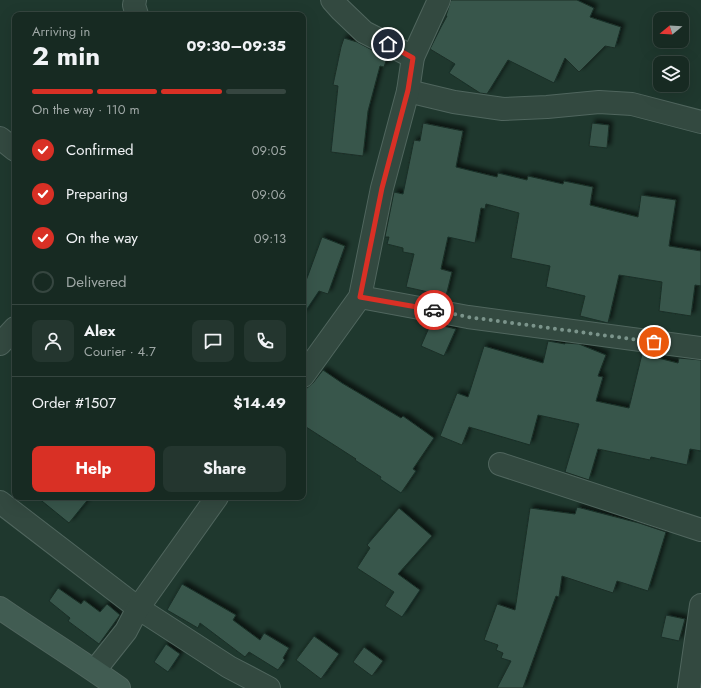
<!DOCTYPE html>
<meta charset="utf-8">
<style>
:root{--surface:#172a22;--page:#24362f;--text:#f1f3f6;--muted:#9ea7a5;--line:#364640;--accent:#d93025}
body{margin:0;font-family:Jost,sans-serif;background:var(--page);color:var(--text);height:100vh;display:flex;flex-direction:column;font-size:15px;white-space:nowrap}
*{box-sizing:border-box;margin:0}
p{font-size:13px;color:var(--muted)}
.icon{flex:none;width:22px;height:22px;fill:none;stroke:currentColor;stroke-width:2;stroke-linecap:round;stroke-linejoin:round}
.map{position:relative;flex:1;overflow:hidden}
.panel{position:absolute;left:12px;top:12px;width:294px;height:488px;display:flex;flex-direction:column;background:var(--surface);border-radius:8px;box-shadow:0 4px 16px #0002,0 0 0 1px var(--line)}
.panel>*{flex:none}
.needle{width:26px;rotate:252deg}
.buttons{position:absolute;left:653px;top:12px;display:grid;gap:8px}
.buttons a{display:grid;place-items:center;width:36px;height:36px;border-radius:8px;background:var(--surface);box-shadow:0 4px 16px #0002,0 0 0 1px var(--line);font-size:20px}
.pin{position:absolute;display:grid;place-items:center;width:34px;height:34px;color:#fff;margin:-17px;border:2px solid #fff;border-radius:50%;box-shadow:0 1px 4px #0007}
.courier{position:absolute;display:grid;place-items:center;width:40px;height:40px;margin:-20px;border:3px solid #d93025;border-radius:50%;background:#fff;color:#222;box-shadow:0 1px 5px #0007}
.headline em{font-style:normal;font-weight:700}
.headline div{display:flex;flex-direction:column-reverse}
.headline{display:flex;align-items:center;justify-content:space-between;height:68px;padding:0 20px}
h1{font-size:26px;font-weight:700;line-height:30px}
.bar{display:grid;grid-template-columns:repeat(4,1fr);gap:6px 4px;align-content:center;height:48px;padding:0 20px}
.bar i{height:5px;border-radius:3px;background:var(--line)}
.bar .selected{background:var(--accent)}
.bar p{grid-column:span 4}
.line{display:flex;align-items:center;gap:10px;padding:0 20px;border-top:1px solid var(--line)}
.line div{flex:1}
.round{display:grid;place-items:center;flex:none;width:42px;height:42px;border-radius:8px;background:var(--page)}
ol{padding:0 20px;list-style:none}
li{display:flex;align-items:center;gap:12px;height:44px}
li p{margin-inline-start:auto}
li .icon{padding:4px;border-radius:50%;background:var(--accent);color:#fff;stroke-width:4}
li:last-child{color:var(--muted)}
li i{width:22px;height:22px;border:2px solid var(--line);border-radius:50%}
.action{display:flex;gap:8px;margin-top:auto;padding:8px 20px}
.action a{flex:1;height:46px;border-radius:8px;background:var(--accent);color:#fff;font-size:16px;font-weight:700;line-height:46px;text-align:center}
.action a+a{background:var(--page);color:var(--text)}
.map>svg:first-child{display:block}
.building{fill:#38564b;stroke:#1a2f27;filter:url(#shadow)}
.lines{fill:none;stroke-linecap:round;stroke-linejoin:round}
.street-casing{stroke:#50665e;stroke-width:24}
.secondary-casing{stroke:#50665e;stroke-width:24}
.street{stroke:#334940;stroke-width:22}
.secondary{stroke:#415c52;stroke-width:22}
.done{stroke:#7b948b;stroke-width:4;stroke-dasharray:0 7.2}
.route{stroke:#d93025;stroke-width:5}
</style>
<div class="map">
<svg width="701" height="688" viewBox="0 0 701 688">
<defs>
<filter id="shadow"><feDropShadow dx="3.5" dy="-3.5" stdDeviation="2" flood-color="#0009"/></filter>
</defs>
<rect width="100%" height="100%" fill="#1f382e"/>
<g class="building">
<path d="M451,0h126l17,8 -4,9 31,10 -6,21 -10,-2 -26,26 -14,-14 -11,25 -46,-23 -21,34 -7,-1 -31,-20 6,-9 -25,-15 11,-22 6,-11h-1z"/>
<path d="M344,38l13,4 30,16 -3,9 -4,-1 -12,45 -5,45 -32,-4 7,-66 -5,-1 8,-38z"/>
<path d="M423,123l40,8 -7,36 41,10 1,-4 29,7 1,-4 35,8 1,-3 29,6 -3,18 48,12 3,-22 35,5 -7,46 32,5v35l-6,-1 -4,31 -32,-5 3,-29 -43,-7 -11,48 -28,-7 5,-20 -39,-9 4,-21 -39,-8 8,-45 -33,-9 -1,5 -4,-1 -6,35 -27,-6 -7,32 11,3 -6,24 -40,-9 8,-33 -11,-2v-4l-16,-4 2,-7h-4l9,-45 9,2 11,-54 6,1z"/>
<path d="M592,123l17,2 -2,23 -18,-2z"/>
<path d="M322,237l23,9 -17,48 -9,-3 -16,24v-26z"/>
<path d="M431,323l25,6 -12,27 -23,-10z"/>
<path d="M548,341l17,3v-1l14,1 27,11 -8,21 5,1 -7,24 33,7 13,-54 36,9 1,-5 22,2v91l-11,-2 -3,16 -36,-8 -1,3 -52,-11 -9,31 -24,-8 14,-48 -41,-9 -8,30 -61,-18 -7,18 -22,-9 17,-43 11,4 16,-51 59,17z"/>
<path d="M323,370l19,13 59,35 2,-2 31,22 -21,31 3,2 -15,22 -21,-14 1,-2 -26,-17 1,-1 -53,-34v-32l4,-5 6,-5z"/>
<path d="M37,497h53l-21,26z"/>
<path d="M577,507l62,16 27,9 -18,59 -31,-10 -4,12 -51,-17 -3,21 -3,-1 -33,92h-26l14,-27 -10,-3 2,-5 -7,-3 2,-5 -14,-5 13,-36 18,6 15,-102 45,6z"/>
<path d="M399,508l33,28 -34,38 22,16 -18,27 -17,-11 9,-14 -37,-24 13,-20 -3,-3z"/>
<path d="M182,584l54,31 -3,5 27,20 4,-7 25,15 -6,10 2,2 -7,10 -29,-18 -4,5 -45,-34 -2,5 -31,-18z"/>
<path d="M58,588l23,16 3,-4 16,12 7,-8 13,11 -21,29 -31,-23 2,-3 -21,-17z"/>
<path d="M666,615l19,4 -6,22 -18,-4z"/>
<path d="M314,636l25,18 -18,25 -25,-19z"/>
<path d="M166,644l14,10 -12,18 -14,-10z"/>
<path d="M364,647l19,14 -11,15 -19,-14z"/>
</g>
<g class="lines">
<g class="street-casing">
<g id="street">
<path d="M135,0l-1,5 3,10"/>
<path d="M332,0l8,9 24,23 49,25"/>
<path d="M408,91l46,11 49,7 44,-2 52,-5 33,2 69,18"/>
<path d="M0,138l15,12"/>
<path d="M360,297l108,20 233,31"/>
<path d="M0,344l15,-16"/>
<path d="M303,376l57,-79 22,-109 26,-97 5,-34 26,-57"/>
<path d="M500,464l201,66"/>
<path d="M0,502l138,106 91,59 40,21"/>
<path d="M95,670l31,-39 12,-23 79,-111"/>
<path d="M689,688l12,-83"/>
</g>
</g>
<g class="secondary-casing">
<path id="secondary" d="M0,608c39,27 80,52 119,80"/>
</g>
<use href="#street" class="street"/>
<use href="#secondary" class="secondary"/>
</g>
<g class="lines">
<path class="done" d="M434,310l34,7 186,25"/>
<path class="route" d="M388,44l25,14 -5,32 -26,98 -22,109 74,13"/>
</g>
</svg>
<div class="buttons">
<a><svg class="needle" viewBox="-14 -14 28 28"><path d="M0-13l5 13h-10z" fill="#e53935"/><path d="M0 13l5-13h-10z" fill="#9ea7a5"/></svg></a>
<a><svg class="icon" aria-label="layers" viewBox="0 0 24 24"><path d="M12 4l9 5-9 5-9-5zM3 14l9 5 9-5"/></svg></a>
</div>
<div class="pin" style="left:654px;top:342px;background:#ea580c"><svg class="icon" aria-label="bag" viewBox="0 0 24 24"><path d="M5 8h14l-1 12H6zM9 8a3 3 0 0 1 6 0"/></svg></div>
<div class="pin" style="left:388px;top:44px;background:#1f2937"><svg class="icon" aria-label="home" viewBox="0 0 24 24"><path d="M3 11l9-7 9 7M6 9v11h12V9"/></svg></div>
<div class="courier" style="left:434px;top:310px"><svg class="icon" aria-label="car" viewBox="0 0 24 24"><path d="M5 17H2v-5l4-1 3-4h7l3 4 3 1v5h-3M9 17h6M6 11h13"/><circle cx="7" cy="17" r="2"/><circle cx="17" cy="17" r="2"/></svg></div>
<section class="panel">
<div class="headline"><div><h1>2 min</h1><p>Arriving in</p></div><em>09:30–09:35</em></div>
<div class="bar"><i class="selected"></i><i class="selected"></i><i class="selected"></i><i></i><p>On the way · 110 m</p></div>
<ol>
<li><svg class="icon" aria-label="check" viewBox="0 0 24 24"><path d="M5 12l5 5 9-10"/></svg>Confirmed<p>09:05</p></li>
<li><svg class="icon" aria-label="check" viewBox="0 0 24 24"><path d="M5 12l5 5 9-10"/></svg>Preparing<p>09:06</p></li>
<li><svg class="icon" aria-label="check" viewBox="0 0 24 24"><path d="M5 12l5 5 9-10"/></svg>On the way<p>09:13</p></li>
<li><i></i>Delivered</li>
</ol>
<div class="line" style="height:72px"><a class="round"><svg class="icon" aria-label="person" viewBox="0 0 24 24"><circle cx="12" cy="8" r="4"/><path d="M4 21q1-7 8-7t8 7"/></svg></a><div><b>Alex</b><p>Courier · 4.7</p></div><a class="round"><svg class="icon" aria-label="chat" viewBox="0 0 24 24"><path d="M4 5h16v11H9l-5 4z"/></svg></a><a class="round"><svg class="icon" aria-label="phone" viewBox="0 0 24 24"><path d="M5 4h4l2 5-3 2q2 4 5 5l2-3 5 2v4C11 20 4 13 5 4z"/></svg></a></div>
<div class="line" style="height:52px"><div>Order #1507</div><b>$14.49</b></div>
<div class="action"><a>Help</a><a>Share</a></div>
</section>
</div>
